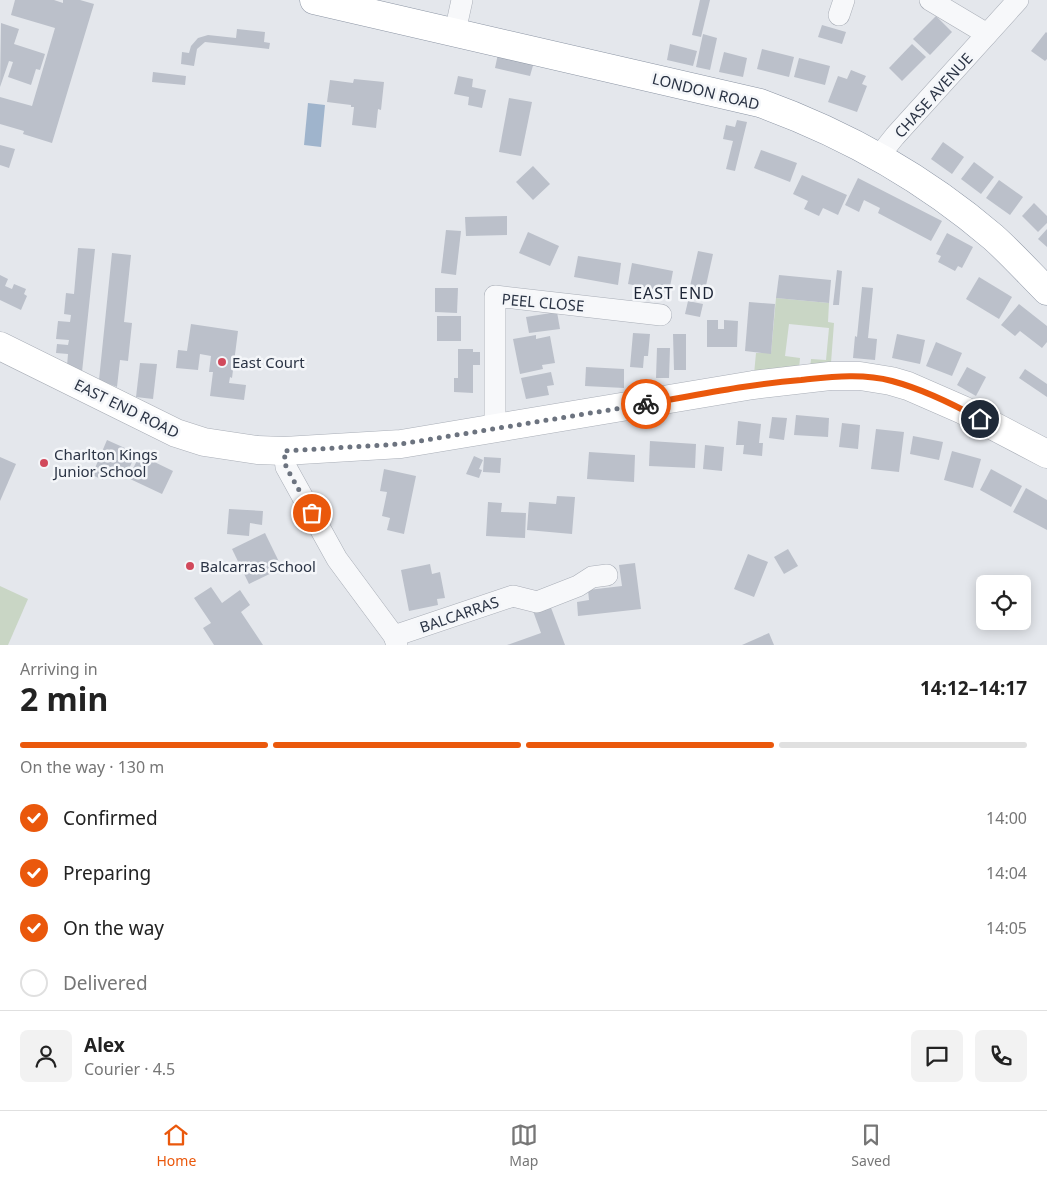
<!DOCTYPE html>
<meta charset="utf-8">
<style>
:root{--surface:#fff;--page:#f2f2f2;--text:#222;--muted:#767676;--line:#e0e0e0;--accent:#ea580c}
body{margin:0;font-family:"Noto Sans",sans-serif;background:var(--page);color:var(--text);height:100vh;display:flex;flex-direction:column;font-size:19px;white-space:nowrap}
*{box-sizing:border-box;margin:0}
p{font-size:16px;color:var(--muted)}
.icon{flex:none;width:28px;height:28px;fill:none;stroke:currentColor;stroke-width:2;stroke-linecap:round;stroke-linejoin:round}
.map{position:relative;height:645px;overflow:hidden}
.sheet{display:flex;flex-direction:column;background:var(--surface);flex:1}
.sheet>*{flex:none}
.tools{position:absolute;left:976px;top:575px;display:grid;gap:10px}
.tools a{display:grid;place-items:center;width:55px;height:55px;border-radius:8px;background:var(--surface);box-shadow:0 2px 12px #0003;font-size:25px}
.pin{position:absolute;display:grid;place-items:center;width:42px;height:42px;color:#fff;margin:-21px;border:2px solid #fff;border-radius:50%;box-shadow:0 1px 5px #0007}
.courier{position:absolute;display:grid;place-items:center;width:50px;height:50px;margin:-25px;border:4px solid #ea580c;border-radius:50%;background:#fff;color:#222;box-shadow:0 1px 6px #0007}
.headline em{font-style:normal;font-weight:700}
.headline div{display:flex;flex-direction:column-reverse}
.headline{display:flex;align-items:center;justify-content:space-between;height:85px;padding:0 20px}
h1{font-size:32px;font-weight:700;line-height:38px}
.bar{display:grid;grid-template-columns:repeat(4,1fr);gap:8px 5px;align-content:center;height:60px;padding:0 20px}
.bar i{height:6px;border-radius:4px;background:var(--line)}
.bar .selected{background:var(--accent)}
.bar p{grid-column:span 4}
.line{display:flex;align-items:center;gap:12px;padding:0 20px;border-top:1px solid var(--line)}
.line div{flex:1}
.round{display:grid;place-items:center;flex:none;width:52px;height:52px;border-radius:8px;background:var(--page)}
ol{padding:0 20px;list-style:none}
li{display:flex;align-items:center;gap:15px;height:55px}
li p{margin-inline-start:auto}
li .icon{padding:5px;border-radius:50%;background:var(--accent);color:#fff;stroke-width:4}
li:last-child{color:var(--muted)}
li i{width:28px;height:28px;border:2px solid var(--line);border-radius:50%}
.tabs{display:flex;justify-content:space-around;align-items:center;height:70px;border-top:1px solid var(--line);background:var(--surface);font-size:14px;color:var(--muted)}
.tabs a{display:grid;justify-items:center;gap:2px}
.tabs .selected{color:var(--accent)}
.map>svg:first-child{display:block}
.green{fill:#c9d6c5}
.water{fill:#9fb4cc}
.building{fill:#bbc0ca}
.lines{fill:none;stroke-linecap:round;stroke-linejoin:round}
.street-casing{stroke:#a9aeb7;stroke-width:22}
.secondary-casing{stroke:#a9aeb7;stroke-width:29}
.highway-casing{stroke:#8b94a3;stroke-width:29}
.street{stroke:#f7f8fa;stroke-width:21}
.secondary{stroke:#fff;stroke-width:28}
.highway{stroke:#fff;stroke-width:28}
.done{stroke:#6c737f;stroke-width:5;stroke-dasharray:0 9}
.route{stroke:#ea580c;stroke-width:6}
.poi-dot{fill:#d1495b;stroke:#f4f6f9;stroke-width:2}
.labels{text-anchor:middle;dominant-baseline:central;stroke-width:5;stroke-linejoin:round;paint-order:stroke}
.street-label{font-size:15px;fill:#2b3445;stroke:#f4f6f9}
.poi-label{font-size:15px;fill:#2b3445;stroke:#f4f6f9;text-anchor:start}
.neighbourhood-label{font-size:16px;letter-spacing:1px;fill:#1d2536;stroke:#f4f6f9}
</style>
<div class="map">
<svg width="1047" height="645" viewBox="0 0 1047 645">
<rect width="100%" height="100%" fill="#e4e7ec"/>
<g class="green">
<path d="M776,298l53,5 -1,19 6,1 -4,53 -21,3 2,-20 15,1 3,-32 -40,-4 -4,32 15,2 -2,22 -45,5 3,-32h15z"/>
<path d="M0,586l28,13 -20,46h-8z"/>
</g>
<path class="water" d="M308,103l17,2 -4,42 -17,-2z"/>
<g class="building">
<path d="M15,0h39l9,3v-3h17l14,4 -42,139 -29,-9 1,-3 -24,-7v-27l32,9 23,-78 -44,-13z"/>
<path d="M700,0h10l-9,37 -9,-2z"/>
<path d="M936,16l16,16 -22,23 -17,-16z"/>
<path d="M1,23l18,6 -5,15 31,10 -5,16 -4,-1 -5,16 -23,-8 5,-15 -4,-1 -9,26z"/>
<path d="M822,25l24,7 -4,12 -24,-7z"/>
<path d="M237,29l28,3 -1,10 6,1 -1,6 -64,-7 -8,7 -3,17 -13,-2 1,-12 7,1 2,-7 7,-8 10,-3 28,3z"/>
<path d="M1046,32l1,1v26l-2,2 -14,-10z"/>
<path d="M703,34l14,4 -7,32 -14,-3z"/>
<path d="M670,44l27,7 -4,15 -26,-6z"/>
<path d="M912,44l14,13 -24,24 -13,-13z"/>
<path d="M762,49l32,8 -5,20 -32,-8z"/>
<path d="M724,52l23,6 -4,19 -24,-5z"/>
<path d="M498,54l36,8 -4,14 -35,-8z"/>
<path d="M799,58l31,8 -5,19 -31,-8z"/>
<path d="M851,70l15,6 -4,8 5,2 -10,26 -29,-10 10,-26 9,3z"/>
<path d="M153,72l33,4 -1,9 -33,-3z"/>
<path d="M458,76l15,3 -1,8 14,3 -4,18 -14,-3 1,-8 -15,-3z"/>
<path d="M354,79l30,3 -3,28 -3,-1 -2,19 -24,-3 2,-18h-3v-2l-24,-3 3,-22 23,3z"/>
<path d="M509,98l23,4 -11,54 -22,-4z"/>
<path d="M737,120l10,2 -12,49 -9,-2 7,-28 -10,-2 3,-14 9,2z"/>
<path d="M943,142l21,15 -12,17 -21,-15z"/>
<path d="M0,145l15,4 -6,19 -9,-3z"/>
<path d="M761,150l36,13 -7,19 -36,-14z"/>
<path d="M974,162l20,15 -13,17 -20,-15z"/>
<path d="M533,166l17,18 -17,16 -17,-18z"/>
<path d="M802,175l45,20 -9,20 -15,-7 -4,8 -15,-7 4,-8 -15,-7z"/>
<path d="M858,178l84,43 -11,20 -53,-28 2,-5 -16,-8 -5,12 -14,-7z"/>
<path d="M999,180l24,17 -13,18 -24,-17z"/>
<path d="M1034,203l13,13v7l-9,9 -16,-16z"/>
<path d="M507,216v19l-41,1 -1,-19z"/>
<path d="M1047,229v18l-9,-8z"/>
<path d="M446,230l15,1 -5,44 -15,-2z"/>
<path d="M528,232l31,14 -9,20 -31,-13z"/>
<path d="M947,233l26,14 -11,21 -4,-2 -3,5 -17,-9 3,-6 -5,-2z"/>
<path d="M78,248l17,1 -13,123 -15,-6 1,-12 -12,-1 1,-9 11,1 1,-5 -13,-1 2,-18 12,1 1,-7 -7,-1 2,-21 8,1z"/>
<path d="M698,251l15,3 -10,45 -15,-4z"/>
<path d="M112,253l19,2 -7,67 8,1 -4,38 -8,-1 -3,27 -18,-7z"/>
<path d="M578,256l43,7 -3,22 -44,-8z"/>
<path d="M632,263l41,8 -4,21 -41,-8z"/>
<path d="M837,270l5,1 -3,34h-6z"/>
<path d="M0,275l8,4 -3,7 7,3 2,-5 12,5 -2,5 3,2 -6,14 -21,-10z"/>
<path d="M779,275l52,5 -2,23 -53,-5z"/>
<path d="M979,277l33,20 -13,22 -33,-20z"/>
<path d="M862,287l11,1 -5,50 9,1 -2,21 -22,-2 2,-22 2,1z"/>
<path d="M435,288h23l-1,25 -22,-1z"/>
<path d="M688,301l15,3 -3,13 -15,-3z"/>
<path d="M749,302l26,2 -4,50 -26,-3z"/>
<path d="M1019,304l28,22v16l-5,6 -22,-17 -5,5 -14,-11z"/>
<path d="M557,312l3,17 -31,4 -3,-16z"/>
<rect x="437" y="316" width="24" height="25"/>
<path d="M707,320h11v9h6v-9l14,1 -1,26h-30z"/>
<path d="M191,324l47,7 -6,47 -2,-1 -1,6 17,2 -2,15 -34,-4 3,-24h-4l2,-16 -11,-2 -2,16 -22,-2 2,-18 9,1z"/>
<path d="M633,333l17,1 -2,22h-4l-1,12 -13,-1z"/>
<path d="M673,334h13v36h-12z"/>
<path d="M897,334l28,6 -5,24 -28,-6z"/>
<path d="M536,335v4l14,-3 5,27 -13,2 1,4 -23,5 -7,-35z"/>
<path d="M936,342l26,11 -10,23 -26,-10z"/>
<path d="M657,348h13l-1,30h-13z"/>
<path d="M458,349h15v3h7v13h-7v28l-19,-1v-14h4z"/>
<path d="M140,363l17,1 -4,35 -17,-2z"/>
<path d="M586,367l38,2v19l-39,-2z"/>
<path d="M967,367l19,10 -10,19 -19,-11z"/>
<path d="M1025,369l22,15v13l-28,-19z"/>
<path d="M551,372l3,13 -7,1 2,9 -23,4 -5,-21z"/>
<path d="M796,415l33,3 -1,19 -34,-2z"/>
<path d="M772,417l15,1 -3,22 -15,-2z"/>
<path d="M738,421l23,3 -2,19h4l-1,13 -19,-2 1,-9h-8z"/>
<path d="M842,423l18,2 -2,24 -19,-2z"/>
<path d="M876,429l28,3 -5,40 -28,-3z"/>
<path d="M913,436l30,6 -4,18 -29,-6z"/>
<path d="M107,440l29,13 -11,25 -18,-7 -4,9 -11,-5z"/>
<path d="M650,441l46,3 -1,24 -46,-2z"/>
<path d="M705,445l19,2 -2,24 -19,-2z"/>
<path d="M952,451l29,8 -8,29 -29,-8z"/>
<path d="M589,452l46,3 -1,27 -47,-3z"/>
<path d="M140,455l33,16 -11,23 -34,-16z"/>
<path d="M474,456l9,4 -4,9 3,1 -3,8 -13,-4z"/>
<path d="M0,457l16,7 -16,37z"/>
<path d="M484,457l17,1 -1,15 -17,-1z"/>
<path d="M384,469l32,7 -12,58 -17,-4 3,-12 -8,-2 5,-24 -7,-1z"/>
<path d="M991,469l31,17 -11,21 -31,-17z"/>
<path d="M1026,488l21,12v30l-34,-18z"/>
<path d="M557,496l18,1 -3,37 -45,-4 2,-28 27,2z"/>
<path d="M488,502l14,1 -1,9 25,1 -1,25 -39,-2z"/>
<path d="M229,509l34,2 -1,14 -12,-2 -1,13 -22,-2z"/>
<path d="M265,533l17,35 -33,16 -17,-35z"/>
<path d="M788,549l10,17 -14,8 -10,-17z"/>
<path d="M748,554l20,8 -14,35 -20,-8z"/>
<path d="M635,563l6,46 -63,7 -1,-14 12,-2 -1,-10 34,-4 -3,-21z"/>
<path d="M430,564l2,10 8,-2 5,26 -8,1 1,6 -29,6 -8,-41z"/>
<path d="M211,587l11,16 18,-13 10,15 -9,7 22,33h-49l-11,-17 8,-5 -17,-25z"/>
<path d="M550,605l15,40h-58l34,-12 -8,-22z"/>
<path d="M769,633l5,12h-32z"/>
</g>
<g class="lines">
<g class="street-casing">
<g id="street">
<path d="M930,0l57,34"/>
<path d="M839,15l5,-15"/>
<path d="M455,32l7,-32"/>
<path d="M879,156l16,-20 123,-136"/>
<path d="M495,429v-133l166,19"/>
<path d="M284,451l2,16 51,92 57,77 3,9"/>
<path d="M394,636l119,-40 24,6 41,-16 14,-9 15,-2"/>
</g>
</g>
<g class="secondary-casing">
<path id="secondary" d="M0,346l176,87 28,9 53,8 27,1 117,-7 352,-59 77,-9h30l31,5 17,5 55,24 84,44"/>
</g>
<g class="highway-casing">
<path id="highway" d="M314,0l446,103c86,31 164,75 233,134 19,17 36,36 54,54"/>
</g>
<use href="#street" class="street"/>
<use href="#secondary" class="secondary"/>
<use href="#highway" class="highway"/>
</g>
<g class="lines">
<path class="done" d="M312,513l-26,-46 -2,-16 117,-7 245,-40"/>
<path class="route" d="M646,404c51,-9 103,-20 155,-24 30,-3 61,-7 91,1 30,8 61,23 88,38"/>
</g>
<g class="poi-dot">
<circle cx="222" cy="362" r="5"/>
<circle cx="44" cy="463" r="5"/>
<circle cx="190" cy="566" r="5"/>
</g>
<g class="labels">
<g class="street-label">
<text transform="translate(706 91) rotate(14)">LONDON ROAD</text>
<text transform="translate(933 95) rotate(-48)">CHASE AVENUE</text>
<text transform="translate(543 302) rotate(5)">PEEL CLOSE</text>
<text transform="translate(127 408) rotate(26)">EAST END ROAD</text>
<text transform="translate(459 614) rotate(-19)">BALCARRAS</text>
</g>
<g class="poi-label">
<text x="232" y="362">East Court</text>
<text x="54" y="454">Charlton Kings<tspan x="54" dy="17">Junior School</tspan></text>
<text x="200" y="566">Balcarras School</text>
</g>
<g class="neighbourhood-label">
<text x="674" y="293">EAST END</text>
</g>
</g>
</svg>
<div class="tools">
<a><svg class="icon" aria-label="locate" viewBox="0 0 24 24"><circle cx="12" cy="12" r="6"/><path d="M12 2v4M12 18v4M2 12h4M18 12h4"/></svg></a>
</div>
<div class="pin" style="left:312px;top:513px;background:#ea580c"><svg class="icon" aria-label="bag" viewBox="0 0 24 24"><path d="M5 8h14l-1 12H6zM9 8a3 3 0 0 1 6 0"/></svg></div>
<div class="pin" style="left:980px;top:419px;background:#1f2937"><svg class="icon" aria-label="home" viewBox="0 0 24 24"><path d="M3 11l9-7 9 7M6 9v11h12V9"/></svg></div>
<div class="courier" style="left:646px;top:404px"><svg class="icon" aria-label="bike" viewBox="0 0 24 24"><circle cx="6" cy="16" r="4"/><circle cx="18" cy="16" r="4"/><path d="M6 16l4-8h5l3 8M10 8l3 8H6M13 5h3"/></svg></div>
</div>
<section class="sheet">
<div class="headline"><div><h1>2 min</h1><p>Arriving in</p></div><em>14:12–14:17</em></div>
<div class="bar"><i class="selected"></i><i class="selected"></i><i class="selected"></i><i></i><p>On the way · 130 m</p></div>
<ol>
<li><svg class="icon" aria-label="check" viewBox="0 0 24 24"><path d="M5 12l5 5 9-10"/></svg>Confirmed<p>14:00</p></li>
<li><svg class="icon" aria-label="check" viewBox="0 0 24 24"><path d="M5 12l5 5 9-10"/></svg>Preparing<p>14:04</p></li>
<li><svg class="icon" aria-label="check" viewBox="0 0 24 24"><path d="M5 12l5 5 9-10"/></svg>On the way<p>14:05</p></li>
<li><i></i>Delivered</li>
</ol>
<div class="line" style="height:90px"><a class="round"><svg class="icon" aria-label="person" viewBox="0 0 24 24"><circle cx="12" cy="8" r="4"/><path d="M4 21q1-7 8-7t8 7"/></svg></a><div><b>Alex</b><p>Courier · 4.5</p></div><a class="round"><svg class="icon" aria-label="chat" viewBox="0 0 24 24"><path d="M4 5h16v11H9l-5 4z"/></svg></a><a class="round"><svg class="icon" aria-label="phone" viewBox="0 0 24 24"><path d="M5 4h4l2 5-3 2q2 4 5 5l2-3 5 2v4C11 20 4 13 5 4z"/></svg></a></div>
</section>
<nav class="tabs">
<a class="selected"><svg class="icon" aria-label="home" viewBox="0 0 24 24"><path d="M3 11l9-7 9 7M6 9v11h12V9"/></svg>Home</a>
<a><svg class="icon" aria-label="map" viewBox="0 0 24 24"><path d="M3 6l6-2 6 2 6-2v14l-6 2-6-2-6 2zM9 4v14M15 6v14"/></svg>Map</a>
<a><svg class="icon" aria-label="saved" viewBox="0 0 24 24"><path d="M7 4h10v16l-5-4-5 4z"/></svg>Saved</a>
</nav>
